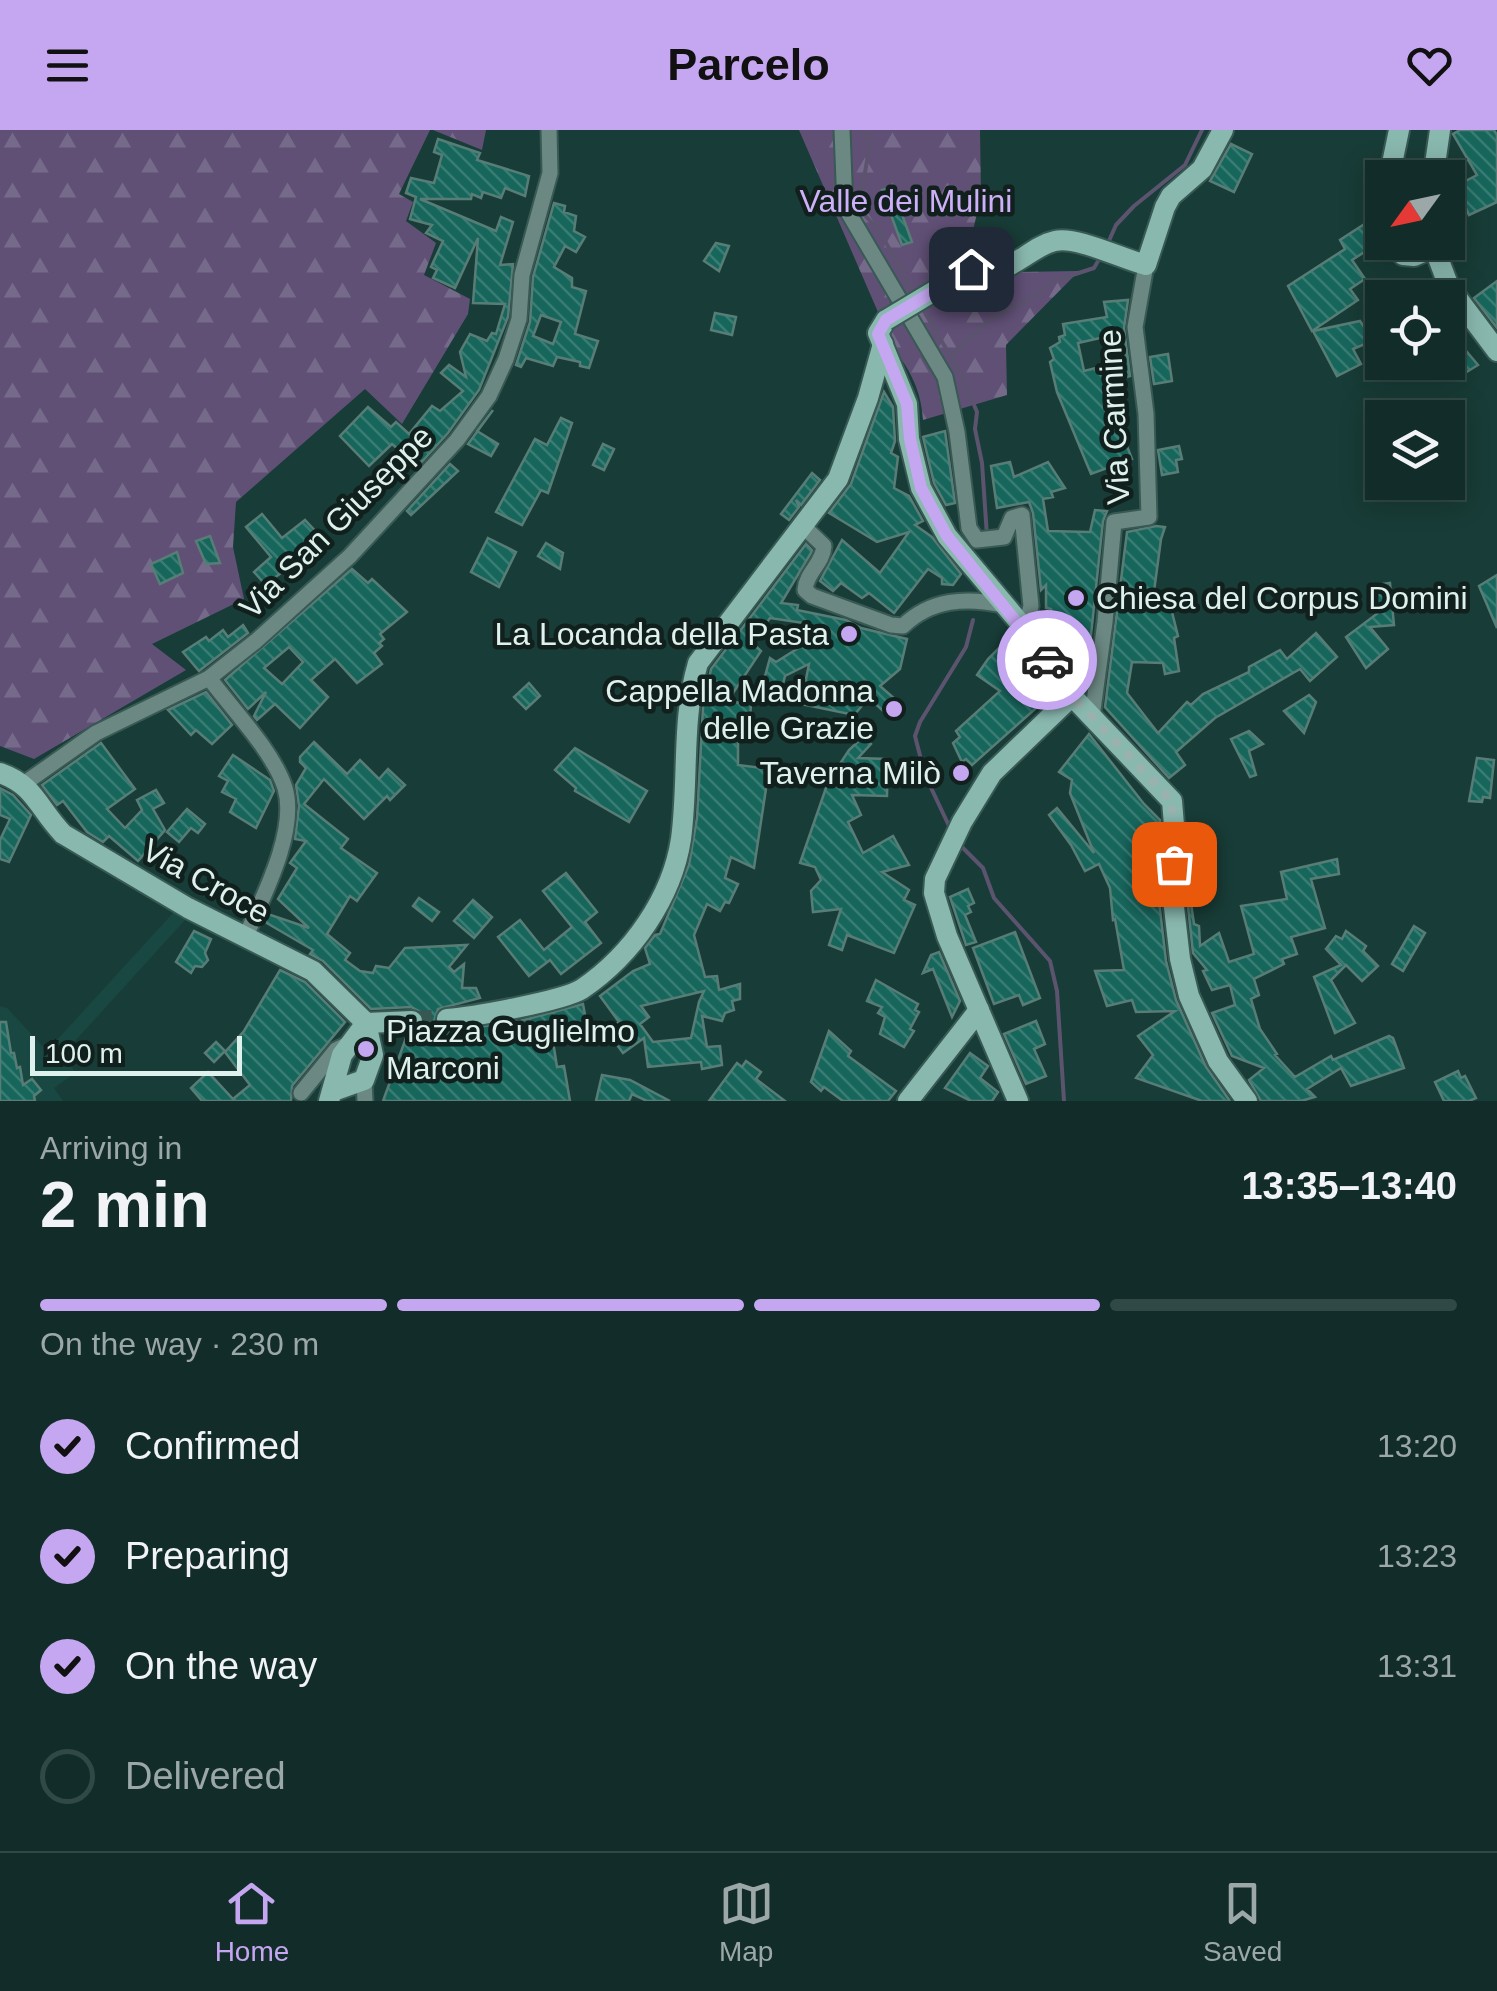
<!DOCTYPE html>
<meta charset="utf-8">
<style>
:root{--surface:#122d29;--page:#1f3935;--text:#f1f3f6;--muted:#9ca8a8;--line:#314946;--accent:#c5a6f0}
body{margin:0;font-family:Arial,sans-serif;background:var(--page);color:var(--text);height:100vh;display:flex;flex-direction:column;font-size:38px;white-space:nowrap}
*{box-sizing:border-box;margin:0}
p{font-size:32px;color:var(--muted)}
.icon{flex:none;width:55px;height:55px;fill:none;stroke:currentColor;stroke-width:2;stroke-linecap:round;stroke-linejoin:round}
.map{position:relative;height:971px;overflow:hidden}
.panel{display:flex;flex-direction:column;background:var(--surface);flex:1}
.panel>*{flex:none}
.needle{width:65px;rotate:237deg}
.tools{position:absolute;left:1365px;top:30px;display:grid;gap:20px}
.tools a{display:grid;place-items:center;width:100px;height:100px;border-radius:0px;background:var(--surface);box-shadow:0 5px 25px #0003,0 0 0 2px var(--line);font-size:50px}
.scale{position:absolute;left:30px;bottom:25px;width:212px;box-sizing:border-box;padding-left:10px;border:5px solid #def1ed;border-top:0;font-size:28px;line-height:35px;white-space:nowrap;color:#def1ed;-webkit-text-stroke:8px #11201d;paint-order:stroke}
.pin{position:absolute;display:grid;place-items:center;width:85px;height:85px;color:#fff;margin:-42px;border-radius:20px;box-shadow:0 5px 15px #0006}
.courier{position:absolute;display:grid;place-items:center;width:100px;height:100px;margin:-50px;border:8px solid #c5a6f0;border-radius:50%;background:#fff;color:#222;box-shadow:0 2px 12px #0007}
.overview em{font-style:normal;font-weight:800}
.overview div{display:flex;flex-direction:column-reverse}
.overview{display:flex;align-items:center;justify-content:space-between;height:170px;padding:0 40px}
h1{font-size:65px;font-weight:800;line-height:75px}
.bar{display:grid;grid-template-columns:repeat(4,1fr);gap:15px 10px;align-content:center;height:120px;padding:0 40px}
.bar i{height:12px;border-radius:8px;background:var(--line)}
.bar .on{background:var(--accent)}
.bar p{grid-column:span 4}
ol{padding:0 40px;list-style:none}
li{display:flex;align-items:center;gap:30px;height:110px}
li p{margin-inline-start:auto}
li .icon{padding:10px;border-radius:50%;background:var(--accent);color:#111;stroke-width:4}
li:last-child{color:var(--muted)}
li i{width:55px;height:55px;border:5px solid var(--line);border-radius:50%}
header{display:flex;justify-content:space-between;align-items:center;height:130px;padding:0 40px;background:var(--accent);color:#111;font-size:45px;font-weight:800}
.tab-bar{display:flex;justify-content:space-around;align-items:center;height:140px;border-top:2px solid var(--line);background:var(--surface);font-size:28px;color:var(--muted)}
.tab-bar a{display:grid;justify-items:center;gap:5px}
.tab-bar .on{color:var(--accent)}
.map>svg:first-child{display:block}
.built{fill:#184841}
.forest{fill:url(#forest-firs)}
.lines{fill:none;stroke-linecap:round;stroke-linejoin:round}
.stream{stroke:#5c546f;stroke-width:4}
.building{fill:url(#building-back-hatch);stroke:#587d76;stroke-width:2.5;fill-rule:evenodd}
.secondary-tunnel{stroke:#365752;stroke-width:20;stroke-dasharray:20 10;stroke-linecap:butt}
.street-casing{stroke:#385954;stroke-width:19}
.secondary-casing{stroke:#385954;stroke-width:24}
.street{stroke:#6c8883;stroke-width:15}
.secondary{stroke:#89b8af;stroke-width:20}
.secondary-bridge-casing{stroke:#385954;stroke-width:24;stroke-linecap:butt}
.secondary-bridge{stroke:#89b8af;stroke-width:20}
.done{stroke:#99b2ad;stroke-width:10;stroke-dasharray:0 18}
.route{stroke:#c5a6f0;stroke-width:12}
.poi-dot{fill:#c5a6f0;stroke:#11201d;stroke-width:4}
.labels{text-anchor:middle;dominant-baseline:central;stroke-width:9;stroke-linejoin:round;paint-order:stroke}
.park-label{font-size:32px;fill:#ceb0f9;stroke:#11201d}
.street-label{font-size:32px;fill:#def1ed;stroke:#11201d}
.poi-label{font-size:32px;fill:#def1ed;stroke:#11201d;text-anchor:end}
</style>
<header><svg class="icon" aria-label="menu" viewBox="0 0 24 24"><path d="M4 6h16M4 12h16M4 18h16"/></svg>Parcelo<svg class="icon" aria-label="heart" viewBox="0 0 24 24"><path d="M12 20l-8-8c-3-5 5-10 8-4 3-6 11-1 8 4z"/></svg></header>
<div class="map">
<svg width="1497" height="971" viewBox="0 0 1497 971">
<defs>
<pattern id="forest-firs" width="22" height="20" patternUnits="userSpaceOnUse" patternTransform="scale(2.5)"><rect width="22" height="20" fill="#605076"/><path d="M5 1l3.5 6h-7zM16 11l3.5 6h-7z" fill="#766a8a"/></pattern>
<pattern id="building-back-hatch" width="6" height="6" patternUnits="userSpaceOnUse" patternTransform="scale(2.5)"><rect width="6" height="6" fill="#17665c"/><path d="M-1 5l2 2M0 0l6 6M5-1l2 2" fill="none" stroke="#387c74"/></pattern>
</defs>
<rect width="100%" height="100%" fill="#183c37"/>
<path class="built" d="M173,783l12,7 -120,132 10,21 -21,15 9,13h-63v-95l7,2 40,43z"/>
<g class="forest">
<path d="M0,0h430l-31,64 14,8 -7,19 30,22 -12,32 46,24 -2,15 -66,110 -37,-35 -129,113 -3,45 11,52 -92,45 34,26 -152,89 -34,-13z"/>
<path d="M433,0h53l-4,20z"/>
<path d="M799,0h181l1,67 -13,54 6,36h12l26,-15 67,-1 -73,74 1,50 -84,25c-2,-30 -12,-48 -29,-71z"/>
</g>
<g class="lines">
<g class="stream">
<path d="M863,0l7,14 -8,45 1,24 17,19 34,61"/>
<path d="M1108,113l8,-18 18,-19 51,-41 17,-35"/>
<path d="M921,176l40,68 16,38 -2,17 7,34 5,73"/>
<path d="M951,226l40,-37 40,-21 23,-17 40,-13 7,-12"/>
<path d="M950,698l-25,-53 -10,-39 5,-14 46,-75 7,-27"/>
<path d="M960,715l23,23 11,30 56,63 7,30 7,110"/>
</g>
</g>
<g class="building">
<path d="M1460,0h34l3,5v67l-28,13 -13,-29 21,-11 -24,-41z"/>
<path d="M438,9l42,14 -3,7 52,16 -4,20 -20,-8 -4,10 -18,-6 -2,6 -9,-4 -1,5h-51l76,32 5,-14 12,5 -13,43 13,-1 -5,53 -29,73 -31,43 -30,33 -26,-22 -23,22 -29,-30 28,-29 23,20 5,-5 13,12 23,-28 8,5 23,-20 -22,-18 8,-8 17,12 -6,-25 10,-18 17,7 5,-8 4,1 9,-30 -32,-1 5,-65 -23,50 -22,-10 4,-8 -6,-3 12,-26 -17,-8 6,-8 -22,-6 6,-22 -10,-4 5,-15 23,5 8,-28 -8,-3z"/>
<path d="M1231,14l21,10 -18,38 -24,-11z"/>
<path d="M892,57l20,55 -10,3 -20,-55z"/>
<path d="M554,73l11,3 -1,6 12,4 -2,15 11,6 -9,15 -11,-6 -11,21 18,11v9l14,4 -11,43 23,7 -9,27 -9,-2v-4l-23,-5 -4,9 -27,-8 -5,9 -5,-2 14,-43 3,-45zM541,185l20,7 -8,22 -20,-8z"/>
<path d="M1369,91l11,21 -28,18 13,19 -15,10 8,11 -46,31 -24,-45 57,-37 -5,-9z"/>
<path d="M716,113l13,3 -10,25 -15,-10z"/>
<path d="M1497,151v47l-23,-30z"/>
<path d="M1128,170l-4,28 6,48 -23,6 5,17 -3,1 23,59 -41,15 -34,-82 -7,-30 4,-3 -4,-11 10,-6 -1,-5 6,-2 -2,-11 44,-7 -3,-15zM1109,206l3,28 -28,7 -6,-28z"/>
<path d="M1382,182v25l-29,12 8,15 -24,12 -24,-45 47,-10 4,6z"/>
<path d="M715,183l21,4 -4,18 -21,-5z"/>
<path d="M1462,216l16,19 -13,8 -12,-14 1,-6z"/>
<path d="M1168,224l4,27 -18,3 -4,-27z"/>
<path d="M884,262l9,15 2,34 -4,12 7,4 -4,31 15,8 14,25 -8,4 17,12 29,37 -8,11 -11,-1v-6l-14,-9 -34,44 -25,-20 -7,5 -21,-15 -8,8 -13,-10 22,-41 38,33 29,-41 -32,10 -48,-29 22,-29z"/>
<path d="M493,280l-16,21 21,13 -7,12 -23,-12z"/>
<path d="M561,288l11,5 -24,70 -7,-3 -19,35 -26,-13 39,-73 12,6z"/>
<path d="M945,301l10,72 -9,2 -12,-22 -11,-46z"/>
<path d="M603,314l11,5 -10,21 -11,-5z"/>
<path d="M1179,316l3,13 -6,1 2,12 -16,3 -4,-25z"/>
<path d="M1010,332l4,15 34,-15 17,26 -14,4 2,5 -10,2 5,32 42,1 5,-22 12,1 -4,10 -14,133 -23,-2v4h-5l-13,-18 3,-29 -5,-1v-23l-5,5 -8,-77 -4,-11 -32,6 -6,-42z"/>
<path d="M450,334l8,7 -47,44 -4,-4z"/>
<path d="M812,343l8,7 -19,25 -5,-5 3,7 -10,13 -8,-6z"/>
<path d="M262,384l20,24 23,-18 14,15 -33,27 4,5 -25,17 -11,-12 17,-15 -25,-30z"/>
<path d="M1156,396l9,1 -4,12 -8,60h20l-2,9 7,28 -4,2 5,33 -14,3 -2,-11 -31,-1 -5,31 31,40 29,-31 4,3 12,-11 46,-22v-5l31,-17 7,9 29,-26 21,24 -27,24 -10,-12 -85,49 -39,34 9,13 -16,13 -64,-71 22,-175z"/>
<path d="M210,406l10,27 -14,1 -10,-23z"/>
<path d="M488,408l28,14 -17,35 -28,-15z"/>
<path d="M546,413l17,10 -3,16 -22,-13z"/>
<path d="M806,414l6,6 -1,3 -30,50 17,2 -1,5 49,10 15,8 46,11 -7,30 -20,17 23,20 -12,12 -22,-20 -15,17 -53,-11 8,-40 -24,12 -6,24 -19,-6 10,-36 6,4 24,-15 4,-24 -34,-5 -18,25 9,8 -34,51 24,1 -1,17 -12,-1v46l31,4 -15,99 -23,-11 -6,21 13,6 -9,19 -4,-1 -5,9 -13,-7 -13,31 11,42 12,-1 2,14 21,-6v15l-8,2 2,9 -9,3 -3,8 -20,-5 5,31 13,-1 2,19 -20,4 -1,-7 -53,5 -4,-29 -21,15 -16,-22 12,-9 -19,-26 33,-25 17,-7 -5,-16 10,-13 5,-1 29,-69 8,-47 6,-110 8,-39zM704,861l-5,11 -8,36 -38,4 -13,-18 9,-7 -8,-11z"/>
<path d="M177,422l6,21 -23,11 -9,-20z"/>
<path d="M352,439l16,14 4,-4 35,33 -27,22 4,5 -5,4 3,3 -8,7 8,11 -25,19 -22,-24 -24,21 17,17 -28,31 -25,-24 -18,16 -3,-4 12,-24 -18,17 -23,-29zM289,517l14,15 -21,22 -18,-16z"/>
<path d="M1497,445v53l-18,-42z"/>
<path d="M1390,453l4,42 -24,2 18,22 -22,19 -20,-31 32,-24 -3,-28z"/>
<path d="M243,495l5,8 -49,38 -16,-19 23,-15 3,4 14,-11 5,7z"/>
<path d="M1012,505l41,58 -81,72 -6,-6 -4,3 -9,-19 7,-6 -4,-6 44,-40 -23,-16 11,-16z"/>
<path d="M529,553l11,13 -14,13 -12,-12z"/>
<path d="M206,562l26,33 -20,19 -16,-14 -5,5 -23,-25z"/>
<path d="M1309,565l7,7 -12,31 -20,-22z"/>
<path d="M1249,601l14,13 -14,7 7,24 -6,2 -19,-38z"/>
<path d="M1089,604l55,70 16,16 -2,72 8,69 10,39 30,67 24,34h-28l-66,-23 17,-23 -15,-19 37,-25 -39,1 -4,-12 -25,6 -12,-35 29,-1 -9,-51 -2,1 -3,-32 -11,-24 -14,7 -14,-26 -22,-30 8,-7 37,45 -24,-60 2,-13 -13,-8z"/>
<path d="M864,606l7,8 -13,14 30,1 -1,37 -35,-1 9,20 -13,7 15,31 30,-17 16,29 -27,7 27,18 -5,10 11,5 -21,48 -47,-18 -5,15 -13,-5 12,-36 -28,3 -2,-21 10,-11 -6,-13 -15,-4 28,-81 21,-32z"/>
<path d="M314,612l33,32 13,-14 19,19 9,-10 17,16 -15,15 -3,-4 -23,23 -40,-40 -20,25 44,35 -7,9 36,25 -20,28 -7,-5 -23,38 23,19 -5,7 15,11 13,2 3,-7 13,2 16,-20 62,-3 -18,22 5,5 10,-8 -2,24h14l4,10 -42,11 -4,12 8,11 78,-11 63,-17 6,32 -36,5 4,26 7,-1 6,35h-187l24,-66 11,-2 7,-7 -2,-13 -12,-6 -40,2 -48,-48 -13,-7 3,-4 -48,-28 3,-8 41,14 -31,-29 19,-31 -7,-5 16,-22 -11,-2 4,-33 -3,-21 10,-17 -6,-6v-5z"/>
<path d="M101,613l34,46 -28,20 18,19 17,-18 -5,-10 19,-10 8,13 -11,6 12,21 -27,31 -29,-25 -6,6 -16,-10 -24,-31 -6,4 -15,-20z"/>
<path d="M575,618l72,43 -18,31 -54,-31 1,-3 -21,-18z"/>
<path d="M233,625l37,25 4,11 -18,37 -26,-16 6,-13 -14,-7 6,-11 -9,-5z"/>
<path d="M1477,628l17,2 -4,38 -7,-1 -1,5 -13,-1z"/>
<path d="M0,658l13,7 18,20 -22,47 -9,-3v-19l10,-21 -10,-4z"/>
<path d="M187,679l18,15 -7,9 -7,-5 -12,14 -12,-10z"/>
<path d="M1337,729l2,15 -28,5 14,49 -34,9 6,17 -15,5 2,5 -30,15 5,16 -8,4 9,30 17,25 -2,1 20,22 36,-21 2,4 56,-24 4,2 11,30 -53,18 -10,-18 -34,21 8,8 -14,4h-40l-12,-21 15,-12 -32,-12 -20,-43 23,-8 -5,-20 -18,5 -9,-19 4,-1 -14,-17 -7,-65 3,1 5,35 5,2 1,20 19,-13 10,29 25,-8 -13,-48 46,-7 -6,-27z"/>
<path d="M566,743l31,39 -12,10 16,21 -40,31 -11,-14 -21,16 -31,-39 22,-17 24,30 28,-23 -29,-36z"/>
<path d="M968,759l6,14 -6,3 3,6 -6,3 11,27 -10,3 -16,-48z"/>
<path d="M419,768l20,14 -7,9 -19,-15z"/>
<path d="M473,770l19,17 -18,21 -20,-17z"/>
<path d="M1414,796l11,7 -22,38 -11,-7z"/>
<path d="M194,801l17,8 -6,14 3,7 -6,7 -7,-1 -4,7 -15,-11z"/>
<path d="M1346,801l20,15 -3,5 15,15 -16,15 -16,-16 -15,15 24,43 -20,10 -21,-56 27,-12 -15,-16 10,-13 6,3z"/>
<path d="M1015,802l25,66 -17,7 -4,-10 -25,9 -21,-56z"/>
<path d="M939,822l21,49 -8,16 -19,-48 -10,4 8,-18z"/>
<path d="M280,840l25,12 40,40 -53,64 -1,15h-89l-11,-13 17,-16 25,27 17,-14 -25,-33 19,-21z"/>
<path d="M876,850l42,24 -3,6 4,2 -9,17 4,2 -10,16 -24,-13 5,-17 -7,-4 4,-6 -15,-6z"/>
<path d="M1036,891l9,23 -11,5 12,27 -20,8 -22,-50z"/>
<path d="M0,892h6l5,31h3l3,15 3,-1 3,18 9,-6 9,11 -7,6 1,5h-35z"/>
<path d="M829,901l22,20 -3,5 48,35 -8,10h-45l-19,-14 -3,4 -10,-9z"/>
<path d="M216,912l9,9 -11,11 -9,-9z"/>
<path d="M970,923l18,13 -8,12 18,14 -6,9h-21l-26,-13z"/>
<path d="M746,931l15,11 -5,7 29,22h-76l28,-38 5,4z"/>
<path d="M1458,941l3,7 4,-2 11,22 -7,3h-25l-9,-19z"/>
<path d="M602,945l28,5 40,21h-23l-15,-7 -3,7h-33z"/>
</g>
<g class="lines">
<path class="secondary-tunnel" d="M412,891l35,-2"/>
<g class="street-casing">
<g id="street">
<path d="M842,0l3,77 100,170 12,55 12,96 8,12 27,-3 8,-19 10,-3 9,91 -6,23"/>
<path d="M802,395l22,21c-1,18 -18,26 -19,44l7,6 79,29 12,1c28,-27 63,-29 100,-21"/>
<path d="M209,548c24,32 64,73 76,110 13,43 -23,111 -40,150"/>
<path d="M1092,587l13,-95 9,-100 35,-5 -3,-103 -11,-87 11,-62"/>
<path d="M25,653l71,-50 113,-55 47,-37 94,-85 107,-116 32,-44 17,-37 13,-40 3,-44 28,-102 -1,-43"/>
<path d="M364,950l1,21"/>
<path d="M301,963l35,-43 8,-4"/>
</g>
</g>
<g class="secondary-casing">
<g id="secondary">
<path d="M1389,48l10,-48"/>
<path d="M1433,48l7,-48"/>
<path d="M1393,112l10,13 11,1 19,-8"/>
<path d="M1432,112l17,45 48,64"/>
<path d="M961,145c15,-9 29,-2 45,-8 17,-7 31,-22 49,-26 22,-5 67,18 91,24l19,-58 6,-11 31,-27 21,-39"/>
<path d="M886,190l-8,13 29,71 2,35 12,49 26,48 78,93 47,67 100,105 3,36 -3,53 8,69 9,37 29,65 29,40"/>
<path d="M0,643c35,12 38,35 63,61l125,74 125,63 53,52 46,-2"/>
<path d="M447,889c25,-2 116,-18 135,-30 50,-34 90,-91 99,-150 8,-59 0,-119 17,-176l140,-184 30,-81 15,-54"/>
<path d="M329,971l13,-46 24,-32 7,32 -9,25 -31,11"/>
<path d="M908,971l71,-91"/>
<path d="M1018,971l-71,-165 -13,-43 1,-14 27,-57 30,-49 80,-77"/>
</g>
</g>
<use href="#street" class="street"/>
<use href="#secondary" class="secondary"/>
<g class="secondary-bridge-casing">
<path id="secondary-bridge" d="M886,190l75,-45"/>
</g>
<use href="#secondary-bridge" class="secondary-bridge"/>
</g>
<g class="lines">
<path class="done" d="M1047,530l25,36 100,105 2,63"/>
<path class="route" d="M971,139l-85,51 -8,14 29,70 3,35 11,49 26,48 100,124"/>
</g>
<g class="poi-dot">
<circle cx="1076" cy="468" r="10"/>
<circle cx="849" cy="504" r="10"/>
<circle cx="894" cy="579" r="10"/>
<circle cx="961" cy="643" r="10"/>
<circle cx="366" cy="919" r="10"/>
</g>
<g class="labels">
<g class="park-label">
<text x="906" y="71">Valle dei Mulini</text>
</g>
<g class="street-label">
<text transform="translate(1114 287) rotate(-93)">Via Carmine</text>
<text transform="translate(336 392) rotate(-45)">Via San Giuseppe</text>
<text transform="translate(206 751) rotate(29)">Via Croce</text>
</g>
<g class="poi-label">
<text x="1096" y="468" text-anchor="start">Chiesa del Corpus Domini</text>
<text x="829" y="504">La Locanda della Pasta</text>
<text x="874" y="561">Cappella Madonna<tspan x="874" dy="37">delle Grazie</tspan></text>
<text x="941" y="643">Taverna Milò</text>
<text x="386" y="901" text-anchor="start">Piazza Guglielmo<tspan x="386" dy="37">Marconi</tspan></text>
</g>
</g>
</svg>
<div class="tools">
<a><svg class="needle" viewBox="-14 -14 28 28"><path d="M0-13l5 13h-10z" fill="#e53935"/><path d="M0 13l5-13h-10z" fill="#9ca8a8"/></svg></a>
<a><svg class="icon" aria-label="locate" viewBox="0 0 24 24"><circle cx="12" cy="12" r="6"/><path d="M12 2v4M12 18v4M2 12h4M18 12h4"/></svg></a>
<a><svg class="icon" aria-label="layers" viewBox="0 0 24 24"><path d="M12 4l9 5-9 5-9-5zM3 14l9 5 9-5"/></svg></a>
</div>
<div class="scale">100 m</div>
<div class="pin" style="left:1174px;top:734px;background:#ea580c"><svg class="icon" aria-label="bag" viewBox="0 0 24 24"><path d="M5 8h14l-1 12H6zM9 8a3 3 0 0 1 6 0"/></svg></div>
<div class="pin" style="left:971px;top:139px;background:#1f2937"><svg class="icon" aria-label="home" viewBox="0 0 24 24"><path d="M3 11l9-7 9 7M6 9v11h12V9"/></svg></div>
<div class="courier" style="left:1047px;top:530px"><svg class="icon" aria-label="car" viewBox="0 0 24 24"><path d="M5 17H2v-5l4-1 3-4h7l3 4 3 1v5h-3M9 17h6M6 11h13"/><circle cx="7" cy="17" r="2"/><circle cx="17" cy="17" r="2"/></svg></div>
</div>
<section class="panel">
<div class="overview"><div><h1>2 min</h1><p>Arriving in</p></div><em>13:35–13:40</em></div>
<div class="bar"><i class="on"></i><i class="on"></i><i class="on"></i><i></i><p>On the way · 230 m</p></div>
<ol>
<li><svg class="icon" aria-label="check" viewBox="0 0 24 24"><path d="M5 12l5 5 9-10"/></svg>Confirmed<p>13:20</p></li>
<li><svg class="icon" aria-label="check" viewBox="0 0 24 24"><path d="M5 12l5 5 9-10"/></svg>Preparing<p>13:23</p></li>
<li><svg class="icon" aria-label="check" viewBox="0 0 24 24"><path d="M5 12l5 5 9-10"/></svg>On the way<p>13:31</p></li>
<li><i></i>Delivered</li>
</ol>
</section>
<nav class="tab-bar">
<a class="on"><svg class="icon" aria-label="home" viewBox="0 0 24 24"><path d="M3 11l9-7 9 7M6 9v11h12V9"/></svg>Home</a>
<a><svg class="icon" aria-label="map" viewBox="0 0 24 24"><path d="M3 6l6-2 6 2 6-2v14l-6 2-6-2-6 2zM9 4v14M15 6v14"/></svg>Map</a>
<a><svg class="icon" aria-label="saved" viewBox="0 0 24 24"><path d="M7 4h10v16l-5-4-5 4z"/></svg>Saved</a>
</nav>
